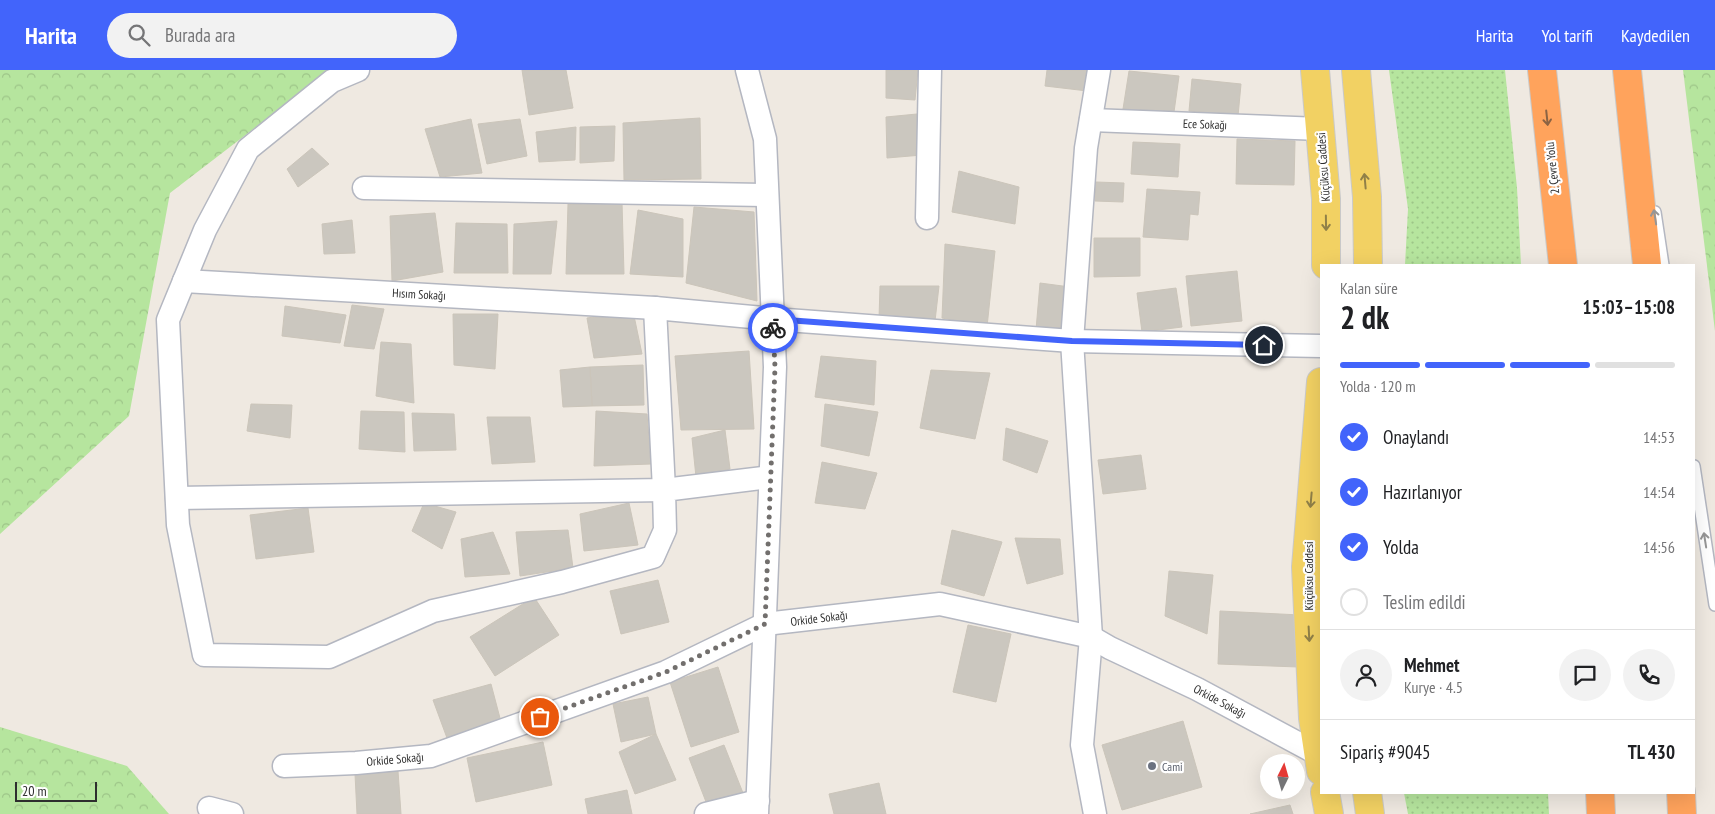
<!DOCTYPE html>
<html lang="tr">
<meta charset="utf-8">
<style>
:root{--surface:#fff;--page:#f2f2f2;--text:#202124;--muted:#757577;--line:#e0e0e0;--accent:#4264fb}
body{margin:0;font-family:"PT Sans Narrow",sans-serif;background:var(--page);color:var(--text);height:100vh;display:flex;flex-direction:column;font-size:19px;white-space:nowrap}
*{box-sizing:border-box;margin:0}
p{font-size:16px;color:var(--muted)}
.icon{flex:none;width:28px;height:28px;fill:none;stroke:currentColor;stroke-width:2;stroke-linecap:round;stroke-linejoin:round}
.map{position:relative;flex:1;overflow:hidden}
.drawer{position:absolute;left:1320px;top:194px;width:375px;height:530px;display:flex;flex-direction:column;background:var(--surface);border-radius:0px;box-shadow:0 5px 20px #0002}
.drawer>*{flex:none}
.needle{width:32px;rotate:5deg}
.buttons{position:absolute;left:1260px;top:684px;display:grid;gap:10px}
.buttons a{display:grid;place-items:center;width:45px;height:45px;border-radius:50%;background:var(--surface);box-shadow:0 5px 20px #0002;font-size:25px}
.scale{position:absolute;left:15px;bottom:12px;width:82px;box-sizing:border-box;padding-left:5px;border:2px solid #2e2e2e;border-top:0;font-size:14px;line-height:18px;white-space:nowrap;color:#2e2e2e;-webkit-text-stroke:4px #fff;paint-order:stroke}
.pin{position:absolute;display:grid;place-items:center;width:42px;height:42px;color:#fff;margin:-21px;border:2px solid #fff;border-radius:50%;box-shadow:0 1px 5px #0007}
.courier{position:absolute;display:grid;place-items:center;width:50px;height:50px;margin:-25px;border:4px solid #4264fb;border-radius:50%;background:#fff;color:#222;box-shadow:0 1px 6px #0007}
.summary em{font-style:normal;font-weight:600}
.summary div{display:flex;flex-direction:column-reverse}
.summary{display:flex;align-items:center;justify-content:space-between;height:85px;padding:0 20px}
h1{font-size:32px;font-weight:600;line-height:38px}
.bar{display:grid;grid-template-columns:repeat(4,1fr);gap:8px 5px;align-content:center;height:60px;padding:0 20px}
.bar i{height:6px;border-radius:4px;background:var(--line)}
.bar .active{background:var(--accent)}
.bar p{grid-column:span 4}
.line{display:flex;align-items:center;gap:12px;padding:0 20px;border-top:1px solid var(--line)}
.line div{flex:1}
.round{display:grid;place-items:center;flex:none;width:52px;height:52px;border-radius:26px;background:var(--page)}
ol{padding:0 20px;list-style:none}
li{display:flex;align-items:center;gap:15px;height:55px}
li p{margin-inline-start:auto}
li .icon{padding:5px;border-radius:50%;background:var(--accent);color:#fff;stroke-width:4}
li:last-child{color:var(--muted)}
li i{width:28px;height:28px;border:2px solid var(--line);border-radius:50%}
header{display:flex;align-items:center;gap:30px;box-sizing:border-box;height:70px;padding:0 25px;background:var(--accent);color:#fff}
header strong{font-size:24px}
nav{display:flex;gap:28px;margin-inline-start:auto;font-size:18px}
.search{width:350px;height:45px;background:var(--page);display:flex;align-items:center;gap:12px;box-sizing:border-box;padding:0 18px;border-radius:28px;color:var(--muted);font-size:19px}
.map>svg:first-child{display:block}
.grass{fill:url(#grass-dots)}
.forest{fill:url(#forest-crowns)}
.building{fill:#cbc7bf;stroke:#cbc5ba}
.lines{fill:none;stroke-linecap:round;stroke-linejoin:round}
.lane-casing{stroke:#b4b7c1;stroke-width:14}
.street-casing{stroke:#b4b7c1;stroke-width:25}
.primary-casing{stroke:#c9c9c9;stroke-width:30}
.highway-casing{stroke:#c9c9c9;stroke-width:30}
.lane{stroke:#fff;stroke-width:11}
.street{stroke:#fff;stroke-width:22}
.primary{stroke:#f2d163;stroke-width:28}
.highway{stroke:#ffa35c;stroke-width:28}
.oneway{stroke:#8c6343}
.oneway2{stroke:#908048}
.oneway3{stroke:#969696}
.done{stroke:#726f6d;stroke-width:5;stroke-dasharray:0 9}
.route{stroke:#4264fb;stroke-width:6}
.worship-dot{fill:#6b7280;stroke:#fff;stroke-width:2}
.labels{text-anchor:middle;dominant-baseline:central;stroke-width:4.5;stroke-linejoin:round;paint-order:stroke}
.street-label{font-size:12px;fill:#2e2e2e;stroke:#fff}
.worship-label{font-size:12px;fill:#5b616d;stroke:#fff;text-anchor:start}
</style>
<header>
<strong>Harita</strong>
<div class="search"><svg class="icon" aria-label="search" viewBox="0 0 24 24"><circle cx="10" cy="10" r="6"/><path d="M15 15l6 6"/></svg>Burada ara</div>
<nav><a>Harita</a><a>Yol tarifi</a><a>Kaydedilen</a></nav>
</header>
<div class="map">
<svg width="1715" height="744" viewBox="0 0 1715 744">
<defs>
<pattern id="grass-dots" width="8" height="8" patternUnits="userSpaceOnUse" patternTransform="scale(1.25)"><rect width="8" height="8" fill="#b6e59e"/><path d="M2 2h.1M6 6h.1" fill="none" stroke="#9dc588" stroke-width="1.8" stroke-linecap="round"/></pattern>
<pattern id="forest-crowns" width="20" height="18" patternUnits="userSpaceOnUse" patternTransform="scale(1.25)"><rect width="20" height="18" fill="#b6e59e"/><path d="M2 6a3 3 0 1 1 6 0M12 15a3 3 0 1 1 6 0" fill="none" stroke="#9dc588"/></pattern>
</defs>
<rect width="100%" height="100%" fill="#efe9e1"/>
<g class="grass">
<path d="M1389,0h116l12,118 4,77h-116l3,-56z"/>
<path d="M1404,723h144l1,21h-141z"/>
</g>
<g class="forest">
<path d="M0,0h330l-160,123 -41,223 -129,118z"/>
<path d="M1683,0h32v261z"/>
<path d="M0,657l127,39 42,48h-169z"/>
</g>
<g class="building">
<path d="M522,0h44l7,38 -44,7z"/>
<path d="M886,0h32l-3,30 -29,-2z"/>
<path d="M1047,0h51l-2,22 -51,-6z"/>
<path d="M1129,1l50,5 -5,36 -51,-3z"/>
<path d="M1192,9l49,5 -3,32 -49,-5z"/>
<path d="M917,44l5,41 -35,3 -1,-41z"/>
<path d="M700,48l1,61 -77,1 -1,-57z"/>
<path d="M471,49l11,54 -42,4 -15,-48z"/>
<path d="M520,49l7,37 -40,8 -9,-40z"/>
<path d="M615,56l-1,35 -34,2v-36z"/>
<path d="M576,57l-1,33 -36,2 -3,-30z"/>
<path d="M1237,69l58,2 -1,44 -58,-1z"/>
<path d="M1133,72l47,2 -2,33 -47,-3z"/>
<path d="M312,78l17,16 -31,23 -11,-18z"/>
<path d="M959,101l60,16 -4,37 -63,-12z"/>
<path d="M1096,112l28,1 -1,19 -28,-1z"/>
<path d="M1147,119l53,3 -2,23 -8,-1 -2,26 -45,-3z"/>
<path d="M622,132l2,72h-58l2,-70z"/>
<path d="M694,137l60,5 3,89 -71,-18z"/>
<path d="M638,140l45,9v58l-53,-3z"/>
<path d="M435,143l8,59 -51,9 -2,-65z"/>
<path d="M352,150l3,33 -31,1 -2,-30z"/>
<path d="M557,151l-6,53h-38l1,-50z"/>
<path d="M456,153l51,1 1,49h-54z"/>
<path d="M1094,168h46v38l-46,1z"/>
<path d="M945,174l50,7 -8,76 -45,-9z"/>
<path d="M1237,201l5,50 -51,5 -5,-50z"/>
<path d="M1040,213l30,4 -7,46 -27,-3z"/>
<path d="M880,216h59l-4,35 -56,-2z"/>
<path d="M1176,218l6,39 -40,5 -5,-39z"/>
<path d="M352,235l32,4 -10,40 -30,-3z"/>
<path d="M285,236l61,9 -6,28 -58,-7z"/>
<path d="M633,241l9,43 -48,4 -7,-40z"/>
<path d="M453,244h45l-3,55 -41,-4z"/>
<path d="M381,272l30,2 3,59 -38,-7z"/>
<path d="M749,281l5,78 -73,1 -6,-74z"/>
<path d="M821,286l55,5 -2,44 -59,-8z"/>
<path d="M643,295l1,40 -52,1 -2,-39z"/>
<path d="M590,297l2,39 -29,1 -3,-37z"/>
<path d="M931,300l59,3 -15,66 -55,-11z"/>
<path d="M251,334l41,1 -2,33 -43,-7z"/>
<path d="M825,334l53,8 -9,44 -48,-10z"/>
<path d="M361,341l43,1 1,40 -46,-3z"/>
<path d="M596,341l51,3 4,50 -57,2z"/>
<path d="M412,343l42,1 2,36 -42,1z"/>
<path d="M487,347h43l5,45 -43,2z"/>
<path d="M1006,358l42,13 -11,32 -34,-13z"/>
<path d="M725,360l5,39 -34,8 -4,-39z"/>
<path d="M1141,385l5,34 -43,5 -5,-34z"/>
<path d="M822,392l55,11 -12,36 -50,-6z"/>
<path d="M424,433l32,9 -14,37 -30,-18z"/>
<path d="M629,433l9,42 -54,6 -4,-37z"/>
<path d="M308,438l6,44 -58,7 -6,-44z"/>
<path d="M568,460l5,38 -53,8 -4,-44z"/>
<path d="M952,460l50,12 -18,54 -43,-12z"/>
<path d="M493,462l17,42 -45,3 -4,-38z"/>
<path d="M1015,468l45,1 3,35 -36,10z"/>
<path d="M1169,501l44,4 -6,59 -42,-18z"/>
<path d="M658,510l11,42 -48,12 -11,-43z"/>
<path d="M534,527l25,38 -64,41 -25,-39z"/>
<path d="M1220,541l80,4 -2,52 -80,-3z"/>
<path d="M968,555l43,9 -15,68 -43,-10z"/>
<path d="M718,597l21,65 -48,15 -21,-65z"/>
<path d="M491,614l10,38 -54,16 -14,-38z"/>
<path d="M648,627l8,37 -35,8 -8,-38z"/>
<path d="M1183,651l19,66 -80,23 -20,-65z"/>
<path d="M656,664l20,46 -41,14 -16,-42z"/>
<path d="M543,672l9,43 -76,17 -9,-44z"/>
<path d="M724,675l19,48 -35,14 -19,-49z"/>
<path d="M398,701l3,43h-44l-2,-40z"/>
<path d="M879,713l7,31h-52l-5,-20z"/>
<path d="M627,720l5,24h-44l-3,-15z"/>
<path d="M1290,735l3,9h-43z"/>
</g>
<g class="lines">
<g class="lane-casing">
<g id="lane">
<path d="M1655,142l8,53"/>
<path d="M1694,396l21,139"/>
</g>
</g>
<g class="street-casing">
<g id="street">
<path d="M358,0l-26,11 -84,68 -43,81 -37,90 10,205 26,130 125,2 104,-46 129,-29 91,-25 12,-27 -1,-40 106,-13"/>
<path d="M747,0l18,69 10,228 -18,447"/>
<path d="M1091,50l229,9"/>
<path d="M364,118l403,7"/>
<path d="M927,148l3,-148"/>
<path d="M184,211l471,27"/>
<path d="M177,428l487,-8 -9,-182 118,11 299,22 249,5"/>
<path d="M284,696l72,-3 75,-7 235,-84 99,-48 175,-20 151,33 19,11 87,41 121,65"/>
<path d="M209,738l23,6"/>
<path d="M706,744l52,-13"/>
<path d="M1095,744l-13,-69 9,-108 -19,-296 14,-193 13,-78"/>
</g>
</g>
<g class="primary-casing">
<g id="primary">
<path d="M1315,0l11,129v66"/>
<path d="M1356,0l11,127 1,68"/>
<path d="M1321,312l-15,185 7,151 8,53"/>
<path d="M1325,722l4,22"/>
<path d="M1367,722l3,22"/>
</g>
</g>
<g class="highway-casing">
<g id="highway">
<path d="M1542,0l21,195"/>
<path d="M1627,0l20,195"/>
<path d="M1600,722l1,22"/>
<path d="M1681,722l1,22"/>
</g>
</g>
<use href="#lane" class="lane"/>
<use href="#street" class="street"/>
<use href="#primary" class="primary"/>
<use href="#highway" class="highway"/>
</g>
<defs><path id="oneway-shaft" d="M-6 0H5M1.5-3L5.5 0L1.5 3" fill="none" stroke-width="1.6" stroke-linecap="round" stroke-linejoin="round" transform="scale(1.25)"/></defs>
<use class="oneway" href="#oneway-shaft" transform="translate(1547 48) rotate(84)"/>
<g class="oneway2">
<use href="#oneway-shaft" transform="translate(1365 111) rotate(-95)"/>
<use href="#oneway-shaft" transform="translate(1326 153) rotate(89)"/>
<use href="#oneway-shaft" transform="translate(1311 430) rotate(95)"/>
<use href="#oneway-shaft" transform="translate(1309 564) rotate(87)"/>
</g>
<g class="oneway3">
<use href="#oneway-shaft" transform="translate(1655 147) rotate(-99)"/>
<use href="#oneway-shaft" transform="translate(1705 470) rotate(-99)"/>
</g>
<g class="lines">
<path class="done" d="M540,647l126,-45 99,-48 10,-257 -2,-39"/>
<path class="route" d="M773,258v-9l299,22 192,4"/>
</g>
<circle class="worship-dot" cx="1152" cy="696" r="5"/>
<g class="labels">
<g class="street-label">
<text transform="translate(1205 54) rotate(2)">Ece Sokağı</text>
<text transform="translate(1323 97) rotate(-94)">Küçüksu Caddesi</text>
<text transform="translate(1552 98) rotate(-96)">2. Çevre Yolu</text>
<text transform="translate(419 224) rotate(3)">Hısım Sokağı</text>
<text transform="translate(1308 506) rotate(-90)">Küçüksu Caddesi</text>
<text transform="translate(819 548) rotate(-7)">Orkide Sokağı</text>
<text transform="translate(1220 631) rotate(28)">Orkide Sokağı</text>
<text transform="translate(395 689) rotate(-5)">Orkide Sokağı</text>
</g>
<g class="worship-label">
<text x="1162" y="696">Cami</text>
</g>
</g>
</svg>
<div class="buttons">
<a><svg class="needle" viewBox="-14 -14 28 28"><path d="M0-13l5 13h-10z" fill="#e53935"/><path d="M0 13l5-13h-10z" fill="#757577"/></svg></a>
</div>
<div class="scale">20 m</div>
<div class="pin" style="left:540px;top:647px;background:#ea580c"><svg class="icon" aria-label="bag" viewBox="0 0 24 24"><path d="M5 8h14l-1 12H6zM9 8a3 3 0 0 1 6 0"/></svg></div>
<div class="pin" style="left:1264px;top:275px;background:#1f2937"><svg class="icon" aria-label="home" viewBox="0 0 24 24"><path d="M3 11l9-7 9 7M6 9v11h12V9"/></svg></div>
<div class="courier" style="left:773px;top:258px"><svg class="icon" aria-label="bike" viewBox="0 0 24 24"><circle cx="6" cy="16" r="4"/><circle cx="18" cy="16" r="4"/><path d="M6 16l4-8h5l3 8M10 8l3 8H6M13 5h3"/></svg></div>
<section class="drawer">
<div class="summary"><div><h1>2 dk</h1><p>Kalan süre</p></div><em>15:03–15:08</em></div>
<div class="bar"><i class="active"></i><i class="active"></i><i class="active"></i><i></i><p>Yolda · 120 m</p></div>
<ol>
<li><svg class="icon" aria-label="check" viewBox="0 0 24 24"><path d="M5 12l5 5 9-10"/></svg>Onaylandı<p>14:53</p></li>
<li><svg class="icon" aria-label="check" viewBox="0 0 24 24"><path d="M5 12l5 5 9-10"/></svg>Hazırlanıyor<p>14:54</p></li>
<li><svg class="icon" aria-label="check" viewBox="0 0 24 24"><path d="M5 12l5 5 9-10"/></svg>Yolda<p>14:56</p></li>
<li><i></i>Teslim edildi</li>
</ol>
<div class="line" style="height:90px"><a class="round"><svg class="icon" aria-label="person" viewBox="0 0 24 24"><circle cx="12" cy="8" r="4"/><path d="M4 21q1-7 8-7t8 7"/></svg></a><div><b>Mehmet</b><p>Kurye · 4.5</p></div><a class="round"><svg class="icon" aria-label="chat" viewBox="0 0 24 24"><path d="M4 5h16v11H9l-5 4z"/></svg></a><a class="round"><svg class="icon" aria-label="phone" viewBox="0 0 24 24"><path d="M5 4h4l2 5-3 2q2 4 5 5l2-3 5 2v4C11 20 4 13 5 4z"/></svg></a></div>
<div class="line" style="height:65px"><div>Sipariş #9045</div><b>TL 430</b></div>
</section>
</div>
